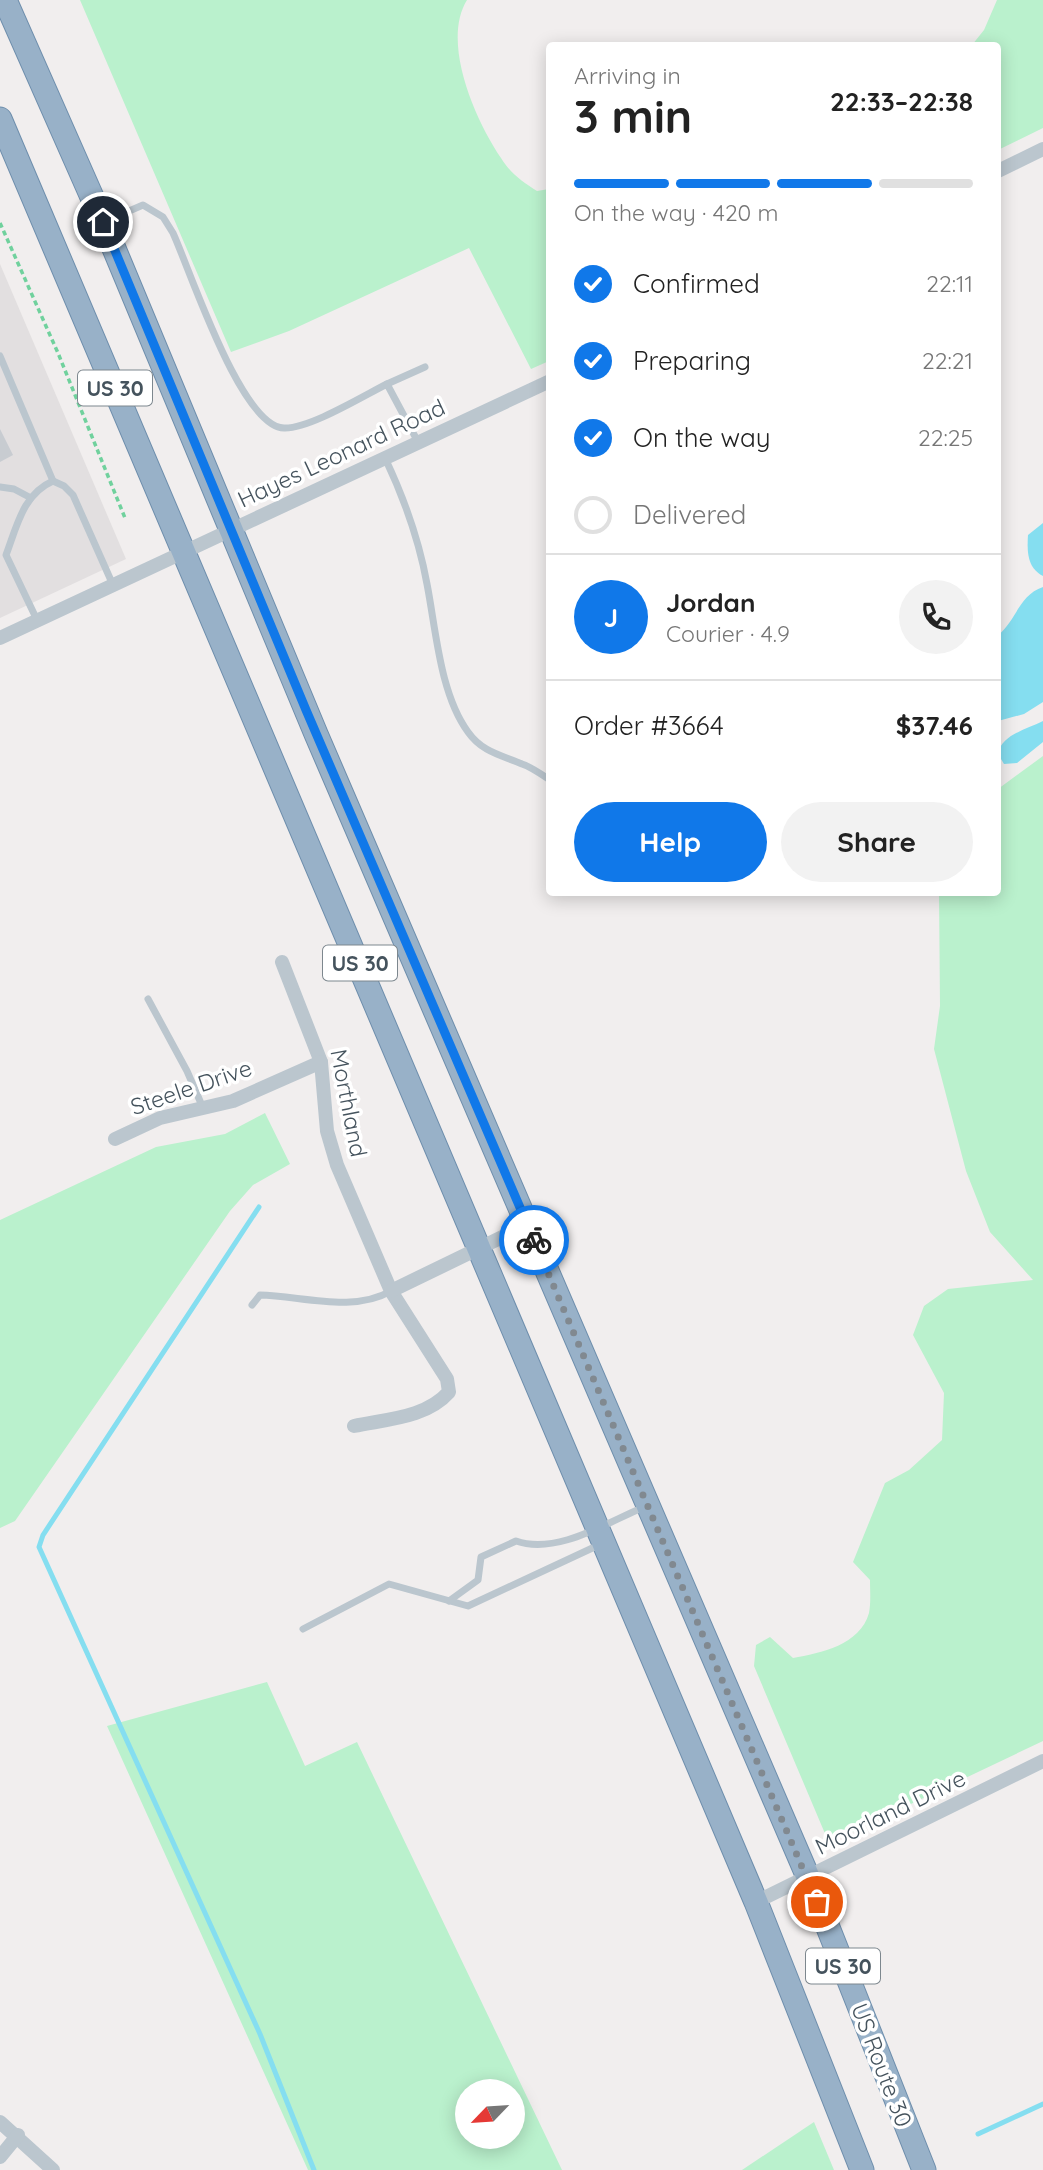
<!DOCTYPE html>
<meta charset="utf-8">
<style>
:root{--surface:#fff;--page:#f2f2f2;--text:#222;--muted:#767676;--line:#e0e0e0;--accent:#1078e9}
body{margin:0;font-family:Quicksand,sans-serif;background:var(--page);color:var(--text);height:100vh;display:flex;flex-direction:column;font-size:26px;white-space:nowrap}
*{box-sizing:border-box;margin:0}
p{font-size:23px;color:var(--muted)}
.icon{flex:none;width:38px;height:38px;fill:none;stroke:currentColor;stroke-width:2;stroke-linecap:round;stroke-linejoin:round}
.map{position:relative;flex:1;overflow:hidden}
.panel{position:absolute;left:546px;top:42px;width:455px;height:854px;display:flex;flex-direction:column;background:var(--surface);border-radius:7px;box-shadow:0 4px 18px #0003}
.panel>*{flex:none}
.needle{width:46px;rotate:245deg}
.controls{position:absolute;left:455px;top:2079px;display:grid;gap:14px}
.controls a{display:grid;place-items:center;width:70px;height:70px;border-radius:50%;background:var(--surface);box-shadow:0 4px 18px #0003;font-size:35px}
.pin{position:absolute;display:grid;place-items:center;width:60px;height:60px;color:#fff;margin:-30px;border:4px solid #fff;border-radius:50%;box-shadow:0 2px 7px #0007}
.courier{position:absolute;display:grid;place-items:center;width:70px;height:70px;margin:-35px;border:5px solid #1078e9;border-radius:50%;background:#fff;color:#222;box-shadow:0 2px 9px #0007}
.headline em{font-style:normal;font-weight:800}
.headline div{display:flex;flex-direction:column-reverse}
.headline{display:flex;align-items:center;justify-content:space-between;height:119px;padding:0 28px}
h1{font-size:46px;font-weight:800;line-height:52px}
.bar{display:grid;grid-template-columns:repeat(4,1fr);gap:10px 7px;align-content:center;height:84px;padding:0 28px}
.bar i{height:9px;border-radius:5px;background:var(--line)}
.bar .active{background:var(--accent)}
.bar p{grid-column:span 4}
.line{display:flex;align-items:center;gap:18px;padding:0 28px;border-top:2px solid var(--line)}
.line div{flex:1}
.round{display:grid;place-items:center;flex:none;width:74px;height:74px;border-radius:37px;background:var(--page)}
ol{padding:0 28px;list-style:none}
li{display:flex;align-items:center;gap:21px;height:77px}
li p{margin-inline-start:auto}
li .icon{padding:7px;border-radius:50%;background:var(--accent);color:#fff;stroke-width:4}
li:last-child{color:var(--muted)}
li i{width:38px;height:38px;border:4px solid var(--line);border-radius:50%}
.primary-button{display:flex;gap:14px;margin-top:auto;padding:14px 28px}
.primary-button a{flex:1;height:80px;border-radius:42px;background:var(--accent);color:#fff;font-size:28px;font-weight:800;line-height:80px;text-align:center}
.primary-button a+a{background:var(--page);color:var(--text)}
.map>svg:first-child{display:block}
.education{fill:#e2dfe0}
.green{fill:#baf1cd;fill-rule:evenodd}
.water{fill:#85def0}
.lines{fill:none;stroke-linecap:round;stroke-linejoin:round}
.stream{stroke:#85def0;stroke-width:5}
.building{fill:#c8ccd1}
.trunk-casing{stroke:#6e8eac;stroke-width:25}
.path{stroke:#70d19d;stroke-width:3.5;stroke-dasharray:5 3.5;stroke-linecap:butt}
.service{stroke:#bbc6ce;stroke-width:7}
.minor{stroke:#bbc6ce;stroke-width:14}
.trunk{stroke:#98b1c8;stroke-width:23}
.done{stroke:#818990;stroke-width:7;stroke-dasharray:0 12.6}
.route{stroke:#1078e9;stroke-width:9}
.labels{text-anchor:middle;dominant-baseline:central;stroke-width:7;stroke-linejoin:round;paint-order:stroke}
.shield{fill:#fff;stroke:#7d878e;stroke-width:2}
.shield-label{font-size:21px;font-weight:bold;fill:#45535d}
.street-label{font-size:23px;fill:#45535d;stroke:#fff}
</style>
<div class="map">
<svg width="1043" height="2170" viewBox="0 0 1043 2170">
<rect width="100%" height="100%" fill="#f1eeee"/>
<path class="education" d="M0,264l126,295 -126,59z"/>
<g class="green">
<path d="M80,0h387c-26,42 8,120 34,158 9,15 22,24 36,33l12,-2v172l-18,8 -62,-121 -180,83 -58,21z"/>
<path d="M997,0h46v128l-45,22v-104l-26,-1 12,-15z"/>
<path d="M1043,756v985l-214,102 -75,-177 2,-21 14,-8 23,21c28,-5 67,-13 76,-45 2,-10 1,-23 1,-33l-17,-18 32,-79 24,-13 33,-30 2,-47 -31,-58 11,-29 24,-17 85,-9 -43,-48 -24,-61 -32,-122 6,-43 -1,-113 59,-1v-103z"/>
<path d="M265,1113l25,51 -37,21 -23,26 -215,310 -15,7v-308l156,-73 69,-13z"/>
<path d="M267,1682l38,84 52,-24 205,428h-254l-201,-444zM467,2091h46v46h-46z"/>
<path d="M814,2122l20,48h-92z"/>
</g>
<g class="water">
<path d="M1043,523v53c-16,-8 -16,-25 -15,-41z"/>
<path d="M1043,587v115l-19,12 -26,7v-86c18,-14 21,-40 45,-48z"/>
<path d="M1043,721v21l-26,21 -13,1 -6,-10c3,-19 29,-25 45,-33z"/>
</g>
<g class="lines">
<g class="stream">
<path d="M259,1207l-216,328 -4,12 221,487 54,136"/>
<path d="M978,2134l65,-30"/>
</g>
</g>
<path class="building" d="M0,429l13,26 -13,7z"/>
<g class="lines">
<g class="trunk-casing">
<g id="trunk">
<path d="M5,0l98,222 213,512 492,1143 116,293"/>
<path d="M0,119l756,1783 106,268"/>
</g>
</g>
<path class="path" d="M0,223l58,130 67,165"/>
<g class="service">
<path d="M106,221l37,-16 20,12 10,16c17,37 68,194 111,195 25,1 79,-32 103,-44l31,58"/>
<path d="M0,356l53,125"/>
<path d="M387,384l38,-17"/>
<path d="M385,458c19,40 34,82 42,126 9,46 13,110 41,148 14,20 33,23 54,32 9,3 19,10 28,16"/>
<path d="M0,487l14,2 17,9"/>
<path d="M37,620l-31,-65c11,-29 17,-61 47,-74l11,5 9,9 40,90"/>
<path d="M148,999l39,72 16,37"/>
<path d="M252,1305l8,-10c42,1 93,18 131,-4"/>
<path d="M449,1601l29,-21 3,-23 35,-16c41,14 90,-18 128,-34"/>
<path d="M303,1629l86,-45 79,22 133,-62"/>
</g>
<g class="minor">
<path d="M998,171l45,-22"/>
<path d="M0,638l550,-257"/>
<path d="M282,962l39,100 6,69 10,34 54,126 56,88 2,13c-23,26 -62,27 -95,34"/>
<path d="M115,1139l45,-21 73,-17 88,-39"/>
<path d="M391,1291l136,-66"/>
<path d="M756,1902l287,-141"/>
<path d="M0,2122l53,48"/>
<path d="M0,2157l18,-22"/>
</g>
<use href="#trunk" class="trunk"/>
</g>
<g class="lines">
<path class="done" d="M534,1240l283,662"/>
<path class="route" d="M103,222l203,488 228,530"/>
</g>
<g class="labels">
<g class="shield">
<rect x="78" y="370.5" width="74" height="35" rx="5"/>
<rect x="323" y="945.5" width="74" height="35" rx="5"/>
<rect x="806" y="1948.5" width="74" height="35" rx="5"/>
</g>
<g class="shield-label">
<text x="115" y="388">US 30</text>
<text x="360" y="963">US 30</text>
<text x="843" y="1966">US 30</text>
</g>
<g class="street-label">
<text transform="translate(341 453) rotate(-25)">Hayes Leonard Road</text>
<text transform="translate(191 1087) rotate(-19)">Steele Drive</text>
<text transform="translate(349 1103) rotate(79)">Morthland</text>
<text transform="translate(890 1812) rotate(-26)">Moorland Drive</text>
<text transform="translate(882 2065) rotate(69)">US Route 30</text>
</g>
</g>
</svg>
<div class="controls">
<a><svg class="needle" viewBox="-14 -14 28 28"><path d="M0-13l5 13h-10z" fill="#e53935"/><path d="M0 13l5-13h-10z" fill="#767676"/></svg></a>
</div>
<div class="pin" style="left:817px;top:1902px;background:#ea580c"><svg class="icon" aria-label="bag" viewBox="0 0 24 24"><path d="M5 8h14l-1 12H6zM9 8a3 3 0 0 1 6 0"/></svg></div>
<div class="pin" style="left:103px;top:222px;background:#1f2937"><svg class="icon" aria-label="home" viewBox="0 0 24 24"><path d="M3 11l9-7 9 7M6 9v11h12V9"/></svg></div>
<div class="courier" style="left:534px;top:1240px"><svg class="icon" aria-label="bike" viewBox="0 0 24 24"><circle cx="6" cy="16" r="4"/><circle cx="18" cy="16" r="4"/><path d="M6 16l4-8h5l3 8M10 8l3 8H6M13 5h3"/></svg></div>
<section class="panel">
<div class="headline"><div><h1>3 min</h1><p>Arriving in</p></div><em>22:33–22:38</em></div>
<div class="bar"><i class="active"></i><i class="active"></i><i class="active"></i><i></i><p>On the way · 420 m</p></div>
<ol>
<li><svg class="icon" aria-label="check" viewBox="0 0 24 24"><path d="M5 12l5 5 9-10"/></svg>Confirmed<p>22:11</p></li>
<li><svg class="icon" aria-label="check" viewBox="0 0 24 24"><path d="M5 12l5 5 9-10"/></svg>Preparing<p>22:21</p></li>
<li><svg class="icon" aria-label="check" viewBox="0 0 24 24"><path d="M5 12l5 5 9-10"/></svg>On the way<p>22:25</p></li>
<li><i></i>Delivered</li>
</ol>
<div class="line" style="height:126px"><b class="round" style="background:var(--accent);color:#fff">J</b><div><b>Jordan</b><p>Courier · 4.9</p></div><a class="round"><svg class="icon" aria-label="phone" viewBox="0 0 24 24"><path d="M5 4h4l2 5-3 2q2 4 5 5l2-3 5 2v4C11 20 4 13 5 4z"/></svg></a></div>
<div class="line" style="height:91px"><div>Order #3664</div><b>$37.46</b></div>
<div class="primary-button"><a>Help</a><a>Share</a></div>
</section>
</div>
